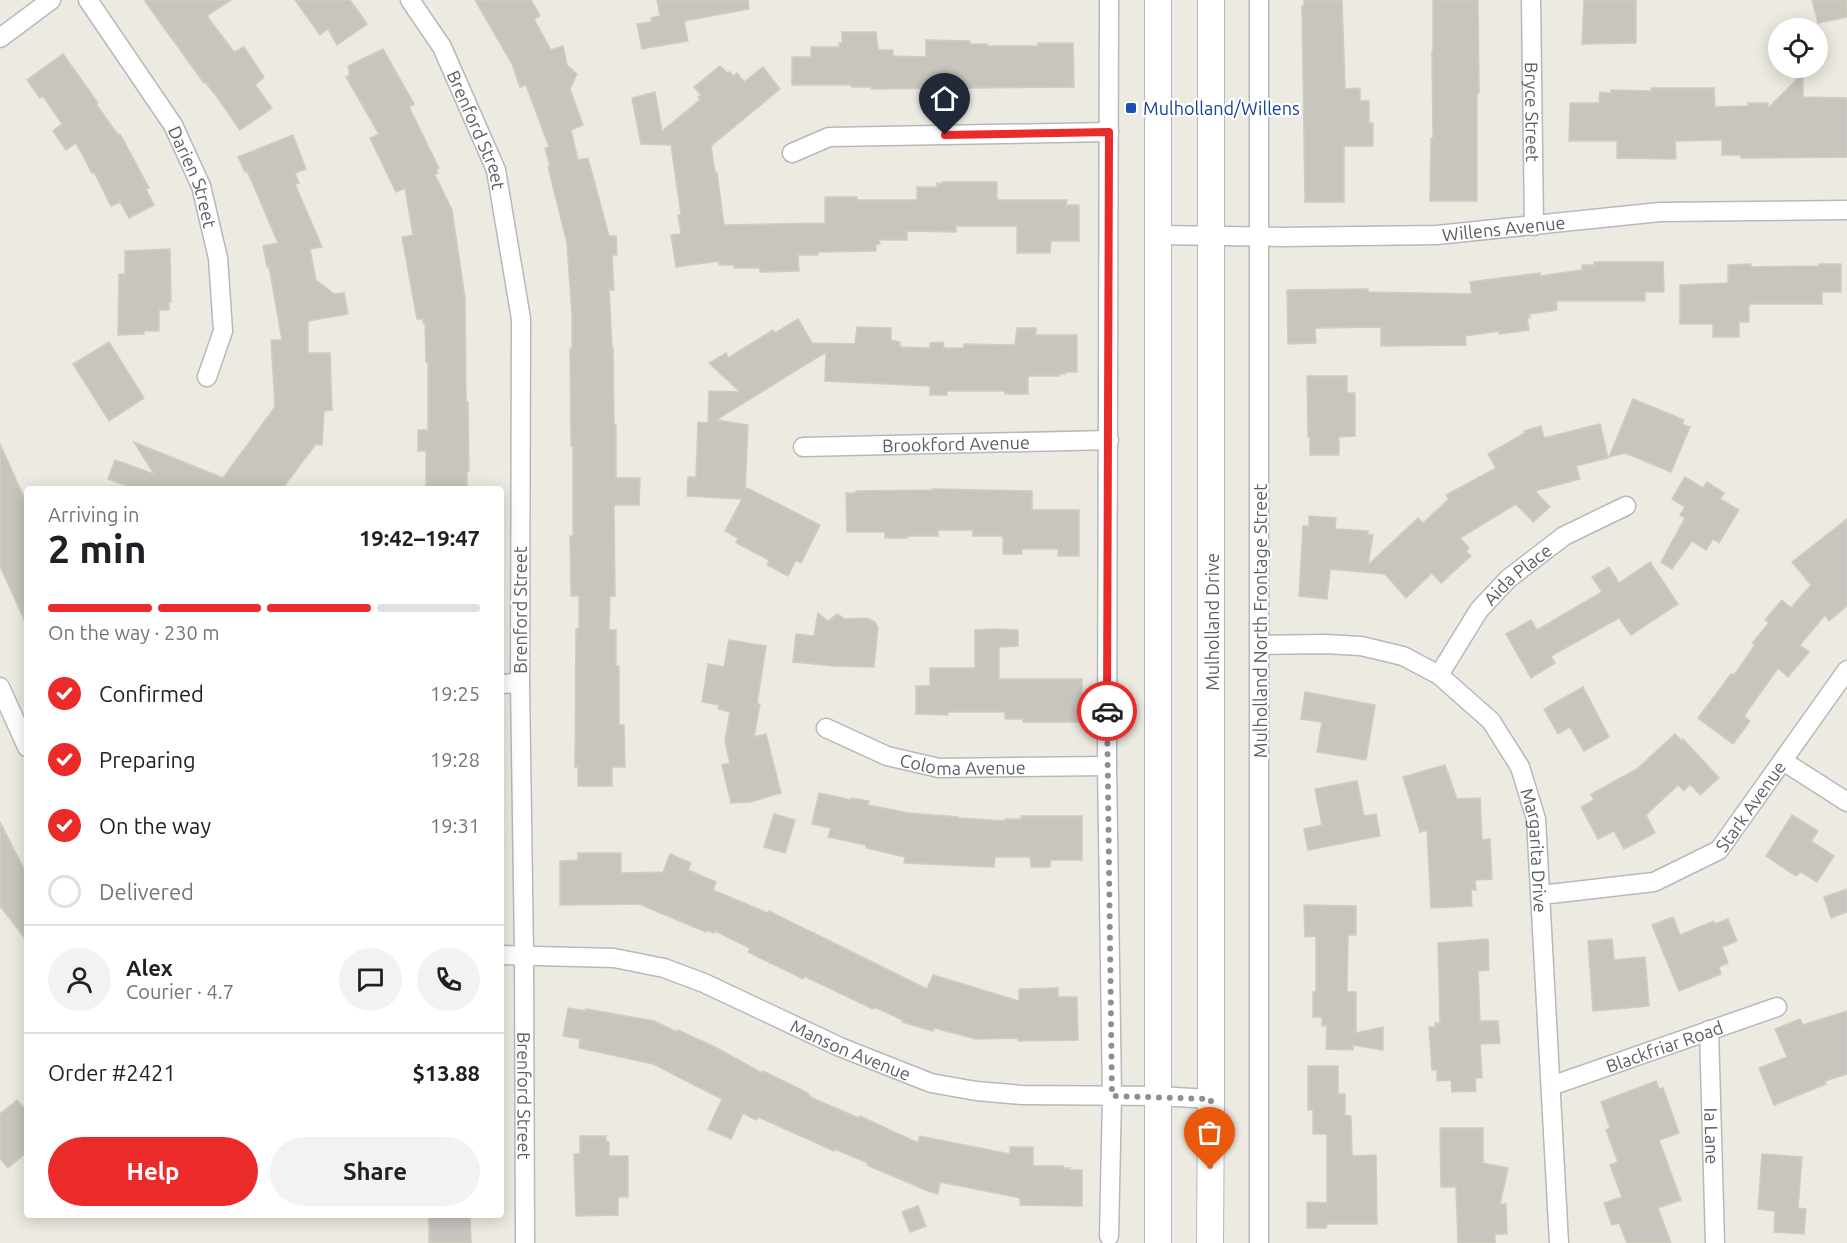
<!DOCTYPE html>
<meta charset="utf-8">
<style>
:root{--surface:#fff;--page:#f2f2f2;--text:#202124;--muted:#757577;--line:#e0e0e0;--accent:#eb2a2a}
body{margin:0;font-family:Ubuntu,sans-serif;background:var(--page);color:var(--text);height:100vh;display:flex;flex-direction:column;font-size:22px;white-space:nowrap}
*{box-sizing:border-box;margin:0}
p{font-size:20px;color:var(--muted)}
.icon{flex:none;width:33px;height:33px;fill:none;stroke:currentColor;stroke-width:2;stroke-linecap:round;stroke-linejoin:round}
.map{position:relative;flex:1;overflow:hidden}
.side{position:absolute;left:24px;top:486px;width:480px;height:732px;display:flex;flex-direction:column;background:var(--surface);border-radius:6px;box-shadow:0 3px 15px #0003}
.side>*{flex:none}
.tools{position:absolute;left:1768px;top:18px;display:grid;gap:12px}
.tools a{display:grid;place-items:center;width:60px;height:60px;border-radius:50%;background:var(--surface);box-shadow:0 3px 15px #0003;font-size:30px}
.pin{position:absolute;display:grid;place-items:center;width:51px;height:51px;color:#fff;margin:-62px -26px;border-radius:50% 50% 50% 0;rotate:-45deg;box-shadow:0 0 6px #0007}
.pin .icon{rotate:45deg}
.courier{position:absolute;display:grid;place-items:center;width:60px;height:60px;margin:-30px;border:4px solid #eb2a2a;border-radius:50%;background:#fff;color:#222;box-shadow:0 2px 8px #0007}
.overview em{font-style:normal;font-weight:700}
.overview div{display:flex;flex-direction:column-reverse}
.overview{display:flex;align-items:center;justify-content:space-between;height:102px;padding:0 24px}
h1{font-size:39px;font-weight:700;line-height:45px}
.bar{display:grid;grid-template-columns:repeat(4,1fr);gap:9px 6px;align-content:center;height:72px;padding:0 24px}
.bar i{height:8px;border-radius:4px;background:var(--line)}
.bar .current{background:var(--accent)}
.bar p{grid-column:span 4}
.line{display:flex;align-items:center;gap:15px;padding:0 24px;border-top:2px solid var(--line)}
.line div{flex:1}
.round{display:grid;place-items:center;flex:none;width:63px;height:63px;border-radius:32px;background:var(--page)}
ol{padding:0 24px;list-style:none}
li{display:flex;align-items:center;gap:18px;height:66px}
li p{margin-inline-start:auto}
li .icon{padding:6px;border-radius:50%;background:var(--accent);color:#fff;stroke-width:4}
li:last-child{color:var(--muted)}
li i{width:33px;height:33px;border:3px solid var(--line);border-radius:50%}
.cta{display:flex;gap:12px;margin-top:auto;padding:12px 24px}
.cta a{flex:1;height:69px;border-radius:36px;background:var(--accent);color:#fff;font-size:24px;font-weight:700;line-height:69px;text-align:center}
.cta a+a{background:var(--page);color:var(--text)}
.map>svg:first-child{display:block}
.building{fill:#c8c5bf;stroke:#d2cbc0;stroke-width:1.5}
.lines{fill:none;stroke-linecap:round;stroke-linejoin:round}
.street-casing{stroke:#b5b9bd;stroke-width:21}
.secondary-casing{stroke:#b4b8bd;stroke-width:28}
.street{stroke:#fff;stroke-width:18}
.secondary{stroke:#fff;stroke-width:26}
.done{stroke:#8d908f;stroke-width:6;stroke-dasharray:0 10.8}
.route{stroke:#eb2a2a;stroke-width:8}
.transit-dot{fill:#1a4fb4;stroke:#fff;stroke-width:2}
.labels{text-anchor:middle;dominant-baseline:central;stroke-width:4.5;stroke-linejoin:round;paint-order:stroke}
.transit-label{font-size:18px;fill:#164399;stroke:#fff;text-anchor:start}
.street-label{font-size:18px;fill:#5a5f63;stroke:#fff}
</style>
<div class="map">
<svg width="1847" height="1243" viewBox="0 0 1847 1243">
<rect width="100%" height="100%" fill="#edeae2"/>
<g class="building">
<path d="M144,0h87l-24,16 27,36 10,-5 20,30 -9,8 17,23 -32,22 -23,-33 -12,-15 -1,1z"/>
<path d="M295,0h55l17,24 -30,21 -9,-16 -8,6z"/>
<path d="M475,0h56l9,16 -6,3 17,31 12,-4 4,19 10,9 -7,15 13,36 -12,5 7,30 10,-2 21,78h7l1,19h-5l2,35h-5l3,57h1l1,78h2v53h24l-1,27h-25l1,91h-5l-1,34h7v36h3v59h5l1,42h-13v19h-34v-19h-3l1,-138 3,-1v-32h-8l-1,-60h3v-90h-2l-1,-98h2v-33l-5,-72 -19,-76 2,-1 -5,-18 4,-1 -23,-62 -6,2 -8,-23z"/>
<path d="M657,0h91l1,9 -65,12 4,20 -46,8 -5,-25 15,-2 -1,-4 9,-2z"/>
<path d="M1304,0h38l3,89 15,-1v13h9v22h4v23h-29v56h-39l-3,-196h2z"/>
<path d="M1433,0h45l1,93h-2v108h-47l1,-63h2l-1,-87h1z"/>
<path d="M1584,0h52v43l-54,1z"/>
<path d="M1812,0h35v17l-29,6z"/>
<path d="M842,32h34l2,18h15v6l33,1v-17l44,1v3h17v2h51v-3h35l1,44 -203,2v-2h-19v-2h-60v-28h19v-10h28v-4h3z"/>
<path d="M383,49l31,55 -5,3 30,61 -3,2 2,3 -3,2 17,35 13,88 1,104h2l1,69h-2v18h-41v-38h-8v-21h10v-68h-2l-1,-39h-2v-4h-6l-15,-82 11,-2 -8,-47 -9,4 -26,-54 9,-4 -33,-57 4,-2 -2,-9z"/>
<path d="M63,54l35,49 -2,1 22,31 2,-1 29,54 -3,1 8,16 -25,13 -9,-16 -9,4 -17,-34 -2,1 -16,-30 -10,7 -13,-19 9,-7 -19,-28 -3,2 -13,-18z"/>
<path d="M720,66l7,7 3,-1 3,4 4,-3 7,9 19,-15 17,22 -69,57 4,26h2l7,53 101,-2v-26h32v3h60v-13h20v-4l5,1v-2h55v18h70l-1,5h13v36h-28l-1,12h-33v-27h-61v6l-49,-1v9h-28l1,4h-4v7l-58,1v3h-20l1,16 -39,1v-4h-26v-3h-15v-4l-43,6 -5,-32 10,-1 -3,-19h3l-10,-70 -30,-1 -9,-46 23,-6 7,39 38,-31 -2,-3 3,-2 -7,-8z"/>
<path d="M1803,73v24l44,1v59l-106,1v-3h-19v-15l-47,1 1,18 -59,-1v-17h-48l1,-38h29l1,-11 11,1v-3l40,1v-3h63l1,19 33,-1v-3h20v5z"/>
<path d="M293,135l13,34 -11,4 4,10 -4,1 27,63 -12,2 6,31 18,14 10,-1 4,21 -40,7v32h22l2,57 -8,1 -2,34 -6,-1 -34,45h-146l-28,-10 7,-19 39,14 -20,-32 89,36 52,-71 -4,-67h11l-13,-74 -2,1 -4,-21 15,-3 -23,-54 -8,-18 -2,1 -7,-15z"/>
<path d="M170,249l1,53h-2v8h-10v21h-15v3l-26,1 1,-61h6v-23z"/>
<path d="M1594,262h69l1,30h-19v9h-89l1,9 -28,4 1,4h-3l2,12 -30,4v-3l-34,5 1,9 -85,1v-19l-66,1 1,15 -28,1 -1,-54 81,-1v3l104,2 -2,-12 70,-9v3l42,-6v-5h12z"/>
<path d="M1751,264v3l67,-1 1,-2h22v28h-19v12h-73v18h-10v15h-26v-13h-33v-39l48,-2v-18z"/>
<path d="M798,319l14,24 43,1 2,-17 34,1v12l9,2v5l30,1v-5l13,-1 1,6h20v-4l51,1 2,-17h19v7h41v37h-12v2h-6v2h-31v18h-23v-3h-58v4h-17v-9l-105,-5 1,-29 -110,68 32,5 -3,67 2,-4 73,37 -19,38 -5,-3 -8,16 -21,-11 2,-5 -33,-17 2,-5 -13,-7 17,-32 -55,-3 1,-19h8l2,-55 10,1 1,-32 31,1 -31,-29 17,-10 2,5 45,-28 2,3z"/>
<path d="M109,342l35,56 -35,23 -36,-57z"/>
<path d="M1307,376h40v17h8v43l-16,1v18h-29v-18h-2z"/>
<path d="M1633,399l51,21 -2,4 8,3 -19,45 -46,-19 -16,4z"/>
<path d="M1600,424l8,34 -32,8 4,13 -45,12 15,16 -17,15 -17,-18 -56,34 9,10 -3,3 5,5 -30,27 -9,-10 -26,25 -21,-24 -55,-5 -3,30 -28,-3 4,-70h6v-10l27,2 -1,11 33,2v4h5l-5,30 50,-47 5,5 26,-24 -3,-4 50,-27 -8,-14 37,-21 -1,-2 17,-5 3,12z"/>
<path d="M0,444l27,60v122l-27,-60z"/>
<path d="M1685,477l18,11 4,-6 17,11 -4,6 19,11 -20,33 -6,-4 -7,11 -14,-9 -20,28 -11,-7 24,-44 -5,-3 5,-8 -13,-8z"/>
<path d="M933,489l99,2v19h47v46h-21v-7h-36v5h-19v-18h-30v-6h-35v6h-31v2h-22v-6h-38l-1,-39h10v-2l78,-1z"/>
<path d="M1847,519v87l-18,15 -4,-6 -25,30 9,7 -21,25 -10,-9 -34,48 6,5 -17,23 -35,-26 33,-44 3,1 21,-30 -3,-2 17,-20 -4,-3 17,-20 9,8 20,-23 -19,-23z"/>
<path d="M1650,562l28,42 -47,31 -12,-17 -68,38 4,7 -24,15 -25,-44 25,-14 6,10 65,-38 -10,-15 17,-10 10,16z"/>
<path d="M818,613l10,8 9,-7 8,5 22,-1 8,4 3,6 -4,39 -39,-1 -42,-4 3,-28 18,2z"/>
<path d="M996,629l22,1v16l-19,1v32h83v43h-59v-3h-18v-7h-57v3l-32,-1v-28h14v-18h45v-38z"/>
<path d="M729,640l37,6 -9,58h3l-6,33 12,-3 15,59 -31,9 -19,1 -9,-38 8,-2 -5,-22 5,-29 -12,-3 1,-4 -17,-3 6,-38 16,3z"/>
<path d="M1583,687l26,50 -25,14 -14,-24 -12,7 -14,-25z"/>
<path d="M1305,692l70,13 -9,55 -49,-8 5,-30 -21,-3z"/>
<path d="M1675,734l7,7 1,-2 36,39 -19,17 -10,-11 -6,7 -6,-6 -32,30 9,18 -31,16 -10,-18 -16,8 -17,-32 13,-7 -3,-6 46,-25z"/>
<path d="M1445,765l12,34 23,-1 2,42 8,-1 2,40 -17,1 1,10h-5l1,16 -41,2 -4,-78 -7,2 -17,-55z"/>
<path d="M1357,781l7,35 12,-2 4,22 -72,14 -4,-21 18,-4 -7,-36z"/>
<path d="M819,793l32,7 1,-2 17,3 -1,4 40,8 50,4v1l47,3v-2h16v-3h61v44h-31l-1,7h-19l-1,-10h-35l-1,10 -90,-4 1,-6 -39,-9v-3l-38,-8 3,-9 -19,-4z"/>
<path d="M774,814l21,6 -10,33 -21,-6z"/>
<path d="M1792,815l26,16 -7,10 23,15 -17,26 -16,-10 -5,4 -30,-20z"/>
<path d="M0,822l27,53v66l-27,-35z"/>
<path d="M578,853h43v20l42,-1 7,-18 21,9 -3,7 28,12 -3,8 55,23 1,-2 158,78 6,-14 86,26v-12l39,-1v9h19l1,43 -60,1v-3l-42,1 -42,-11 -1,3 -31,-9 1,-2 -29,-13 -1,2 -69,-33 -1,3 -55,-27 2,-4 -35,-17 -1,2 -8,-3v2l-67,-28 -79,1v-44l18,-1z"/>
<path d="M1847,889v23l-16,6 -7,-21z"/>
<path d="M1304,905l52,1v29h-8l-1,57h9v41l27,-6v23l-30,-5v5l-27,-1 1,-24 -5,1v-9h-9v-25h3v-56l-11,1z"/>
<path d="M1673,917l7,18 34,-14 1,3 13,-5 9,22 -15,6 6,16 -9,4 2,7 -42,17 -27,-66z"/>
<path d="M1488,939l1,31 -11,1 2,50h18l2,22 -20,1 2,34h-7l1,13 -24,1 -1,-12 -14,1v-11h-5l-3,-43h6v-4h5l-2,-80z"/>
<path d="M1612,939l2,21 31,-3 4,49 -56,5 -5,-70z"/>
<path d="M568,1008l18,3v-2l68,12 23,11 1,-2 39,18 45,25 1,-2 45,22v1l4,4 47,20 1,-2 58,27 2,-7 90,18v-7h23v19h30v2h7v2h12v36l-62,-1v-7l-80,-16 -2,12 -10,-3 -61,-26 1,-2 -33,-14 -1,2 -76,-34 -2,3 -13,-7 -12,26 -23,-10 14,-30 -69,-35 -74,-16 1,-9 -17,-3z"/>
<path d="M1847,1011v63l-22,7 1,3 -52,21 -15,-37 28,-11 -12,-28 25,-10 3,6z"/>
<path d="M1308,1066h30v28h7v21l6,1 1,40 24,-1 1,69h-50l-1,4h-19v-26l20,1v-69h-14v-24h-5z"/>
<path d="M1656,1081l3,8 4,-1 16,45 -20,7 22,60 -23,8 13,35h-44l-8,-20 -7,2 -8,-22 18,-6 -12,-32 8,-3 -12,-32 4,-2 -9,-26z"/>
<path d="M17,1100l10,11v41l-19,16 -8,-10v-44z"/>
<path d="M1440,1128h43v35l25,5 -8,36h6l1,30h-12v9h-37l-2,-56h-15z"/>
<path d="M580,1136h26v6h3v14h19v41h-10v18l-42,1 -2,-62h6z"/>
<path d="M1762,1154l40,3 -4,51 8,1 -2,25 -30,-2 1,-21 -17,-2z"/>
<path d="M918,1206l8,20 -16,6 -8,-20z"/>
<path d="M429,1215h41l1,28h-42z"/>
</g>
<g class="lines">
<g class="street-casing">
<g id="street">
<path id="s1" d="M88,0l85,125 28,61 17,72 5,73 -16,46"/>
<path id="s2" d="M410,0l32,47 54,123 25,149 -1,364 4,271 1,289"/>
<path d="M1109,0l-2,766 5,330 -3,140"/>
<path d="M1259,0v1243"/>
<path id="s3" d="M1531,0l3,226"/>
<path d="M0,38l51,-38"/>
<path d="M792,153l37,-16 280,-5"/>
<path id="s4" d="M1159,235l123,2 155,-2 223,-23 187,-2"/>
<path id="s5" d="M803,447l306,-7"/>
<path id="s6" d="M1260,645l65,-1 36,2 42,10 36,19 52,46 29,46 16,52 23,424"/>
<path id="s7" d="M1439,675l40,-65 29,-31 56,-43 62,-30"/>
<path d="M501,684l19,-1"/>
<path d="M0,687l27,60"/>
<path id="s8" d="M826,728l61,28 52,12 168,-2"/>
<path d="M1783,761l64,41"/>
<path id="s9" d="M1541,895l113,-13 65,-32 128,-180"/>
<path id="s10" d="M501,955l113,3 50,10 40,15 136,64 91,36 45,8 46,4 136,1 53,3"/>
<path id="s11" d="M1709,1030l6,213"/>
<path id="s12" d="M1551,1086l226,-79"/>
</g>
</g>
<g class="secondary-casing">
<g id="secondary">
<path d="M1158,1243v-1243"/>
<path d="M1210,1243l1,-144v-1099"/>
</g>
</g>
<use href="#street" class="street"/>
<use href="#secondary" class="secondary"/>
</g>
<g class="lines">
<path class="done" d="M1107,711l5,385 99,3 -1,70"/>
<path class="route" d="M945,135l164,-3 -2,579"/>
</g>
<rect class="transit-dot" x="1125" y="102" width="12" height="12" rx="3"/>
<g class="labels">
<g class="transit-label">
<text x="1143" y="108">Mulholland/Willens</text>
</g>
<g class="street-label">
<text stroke="none"><textPath href="#s3" startOffset="112">Bryce Street</textPath></text>
<text stroke="none"><textPath href="#s2" startOffset="147">Brenford Street</textPath></text>
<text stroke="none"><textPath href="#s1" startOffset="207">Darien Street</textPath></text>
<text stroke="none"><textPath href="#s4" startOffset="345">Willens Avenue</textPath></text>
<text stroke="none"><textPath href="#s5" startOffset="153">Brookford Avenue</textPath></text>
<text stroke="none"><textPath href="#s7" startOffset="129">Aida Place</textPath></text>
<text transform="translate(520 610) rotate(-90)">Brenford Street</text>
<text transform="translate(1260 621) rotate(-90)">Mulholland North Frontage Street</text>
<text transform="translate(1212 622) rotate(-90)">Mulholland Drive</text>
<text stroke="none"><textPath href="#s8" startOffset="144">Coloma Avenue</textPath></text>
<text stroke="none"><textPath href="#s9" startOffset="240">Stark Avenue</textPath></text>
<text stroke="none"><textPath href="#s6" startOffset="394">Margarita Drive</textPath></text>
<text stroke="none"><textPath href="#s12" startOffset="120">Blackfriar Road</textPath></text>
<text stroke="none"><textPath href="#s10" startOffset="368">Manson Avenue</textPath></text>
<text stroke="none"><textPath href="#s2" startOffset="1119">Brenford Street</textPath></text>
<text stroke="none"><textPath href="#s11" startOffset="106">Ia Lane</textPath></text>
</g>
</g>
</svg>
<div class="tools">
<a><svg class="icon" aria-label="locate" viewBox="0 0 24 24"><circle cx="12" cy="12" r="6"/><path d="M12 2v4M12 18v4M2 12h4M18 12h4"/></svg></a>
</div>
<div class="pin" style="left:1210px;top:1169px;background:#ea580c"><svg class="icon" aria-label="bag" viewBox="0 0 24 24"><path d="M5 8h14l-1 12H6zM9 8a3 3 0 0 1 6 0"/></svg></div>
<div class="pin" style="left:945px;top:135px;background:#1f2937"><svg class="icon" aria-label="home" viewBox="0 0 24 24"><path d="M3 11l9-7 9 7M6 9v11h12V9"/></svg></div>
<div class="courier" style="left:1107px;top:711px"><svg class="icon" aria-label="car" viewBox="0 0 24 24"><path d="M5 17H2v-5l4-1 3-4h7l3 4 3 1v5h-3M9 17h6M6 11h13"/><circle cx="7" cy="17" r="2"/><circle cx="17" cy="17" r="2"/></svg></div>
<section class="side">
<div class="overview"><div><h1>2 min</h1><p>Arriving in</p></div><em>19:42–19:47</em></div>
<div class="bar"><i class="current"></i><i class="current"></i><i class="current"></i><i></i><p>On the way · 230 m</p></div>
<ol>
<li><svg class="icon" aria-label="check" viewBox="0 0 24 24"><path d="M5 12l5 5 9-10"/></svg>Confirmed<p>19:25</p></li>
<li><svg class="icon" aria-label="check" viewBox="0 0 24 24"><path d="M5 12l5 5 9-10"/></svg>Preparing<p>19:28</p></li>
<li><svg class="icon" aria-label="check" viewBox="0 0 24 24"><path d="M5 12l5 5 9-10"/></svg>On the way<p>19:31</p></li>
<li><i></i>Delivered</li>
</ol>
<div class="line" style="height:108px"><a class="round"><svg class="icon" aria-label="person" viewBox="0 0 24 24"><circle cx="12" cy="8" r="4"/><path d="M4 21q1-7 8-7t8 7"/></svg></a><div><b>Alex</b><p>Courier · 4.7</p></div><a class="round"><svg class="icon" aria-label="chat" viewBox="0 0 24 24"><path d="M4 5h16v11H9l-5 4z"/></svg></a><a class="round"><svg class="icon" aria-label="phone" viewBox="0 0 24 24"><path d="M5 4h4l2 5-3 2q2 4 5 5l2-3 5 2v4C11 20 4 13 5 4z"/></svg></a></div>
<div class="line" style="height:78px"><div>Order #2421</div><b>$13.88</b></div>
<div class="cta"><a>Help</a><a>Share</a></div>
</section>
</div>
